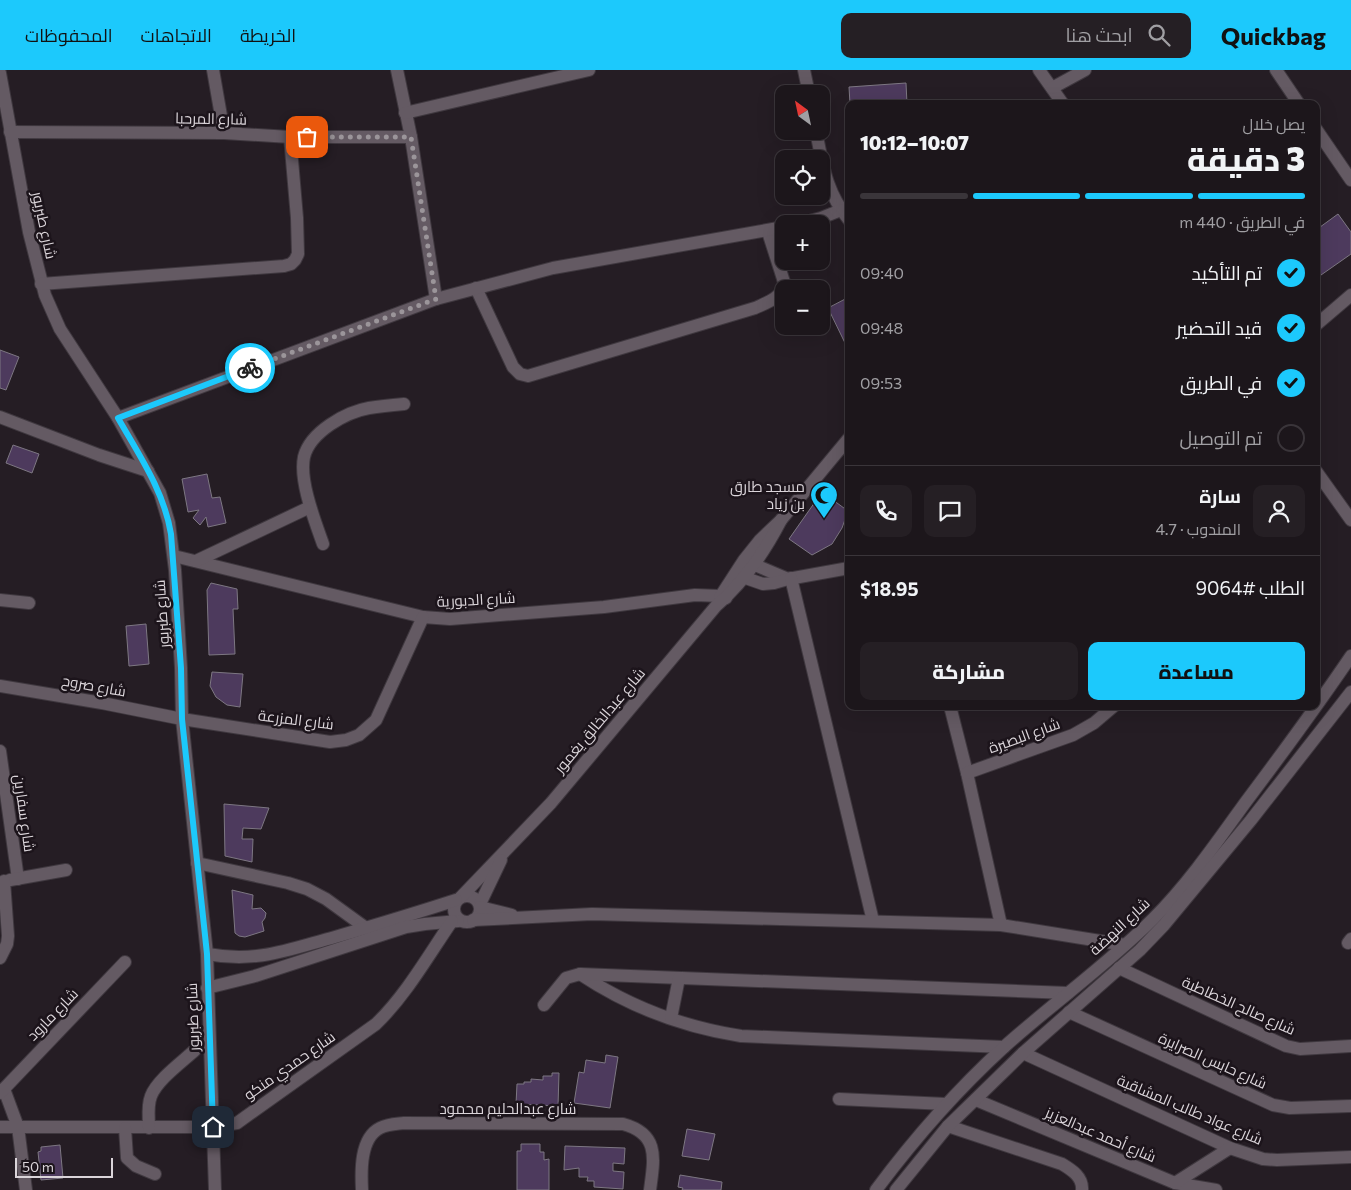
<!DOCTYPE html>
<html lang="ar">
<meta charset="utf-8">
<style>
:root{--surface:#1c161b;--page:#251f24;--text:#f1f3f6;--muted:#a09fa3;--line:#3a353a;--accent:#1cc9fc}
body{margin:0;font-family:Commissioner,Cairo,sans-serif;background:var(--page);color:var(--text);direction:rtl;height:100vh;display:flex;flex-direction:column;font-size:19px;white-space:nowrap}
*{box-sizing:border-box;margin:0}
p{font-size:16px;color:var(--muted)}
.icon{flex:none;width:28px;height:28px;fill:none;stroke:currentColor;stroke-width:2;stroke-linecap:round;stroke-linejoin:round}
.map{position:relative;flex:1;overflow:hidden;direction:ltr}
.side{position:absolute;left:845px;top:30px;width:475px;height:610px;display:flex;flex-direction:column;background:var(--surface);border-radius:10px;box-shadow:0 5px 20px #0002,0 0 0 1px var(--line);direction:rtl}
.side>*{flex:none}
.needle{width:32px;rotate:327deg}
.buttons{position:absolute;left:775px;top:15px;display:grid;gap:10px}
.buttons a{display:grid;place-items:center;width:55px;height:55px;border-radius:10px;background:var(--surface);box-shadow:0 5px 20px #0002,0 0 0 1px var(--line);font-size:25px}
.scale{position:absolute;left:15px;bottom:12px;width:98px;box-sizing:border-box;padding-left:5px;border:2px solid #dbd5da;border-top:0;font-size:14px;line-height:18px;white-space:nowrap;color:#dbd5da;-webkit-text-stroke:4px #1c141b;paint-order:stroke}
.pin{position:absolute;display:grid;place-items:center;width:42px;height:42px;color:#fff;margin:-21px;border-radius:10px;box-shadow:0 2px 8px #0006}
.courier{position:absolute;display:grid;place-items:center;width:50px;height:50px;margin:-25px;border:4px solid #1cc9fc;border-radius:50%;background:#fff;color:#222;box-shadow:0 1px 6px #0007}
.summary em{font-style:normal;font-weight:800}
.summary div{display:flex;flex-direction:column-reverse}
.summary{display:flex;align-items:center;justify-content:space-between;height:85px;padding:0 15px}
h1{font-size:32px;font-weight:800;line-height:38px}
.bar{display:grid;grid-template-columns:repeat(4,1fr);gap:8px 5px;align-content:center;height:60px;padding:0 15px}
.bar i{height:6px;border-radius:4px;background:var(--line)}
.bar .current{background:var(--accent)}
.bar p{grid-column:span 4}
.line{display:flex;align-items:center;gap:12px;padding:0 15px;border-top:1px solid var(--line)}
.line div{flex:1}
.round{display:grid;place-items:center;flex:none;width:52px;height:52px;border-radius:10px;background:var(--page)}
ol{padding:0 15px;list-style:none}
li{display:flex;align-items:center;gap:15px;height:55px}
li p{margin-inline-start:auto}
li .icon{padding:5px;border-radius:50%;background:var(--accent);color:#111;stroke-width:4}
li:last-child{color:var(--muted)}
li i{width:28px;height:28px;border:2px solid var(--line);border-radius:50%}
.primary-button{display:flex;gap:10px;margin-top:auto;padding:10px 15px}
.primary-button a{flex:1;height:58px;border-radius:10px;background:var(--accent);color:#111;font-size:20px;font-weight:800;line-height:58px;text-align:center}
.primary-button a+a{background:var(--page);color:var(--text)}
header{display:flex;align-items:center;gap:30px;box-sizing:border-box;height:70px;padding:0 25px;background:var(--accent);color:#111}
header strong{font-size:24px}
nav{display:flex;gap:28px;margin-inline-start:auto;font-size:18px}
.search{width:350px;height:45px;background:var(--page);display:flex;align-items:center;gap:12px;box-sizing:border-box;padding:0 18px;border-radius:10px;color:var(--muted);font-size:19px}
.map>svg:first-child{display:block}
.building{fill:#4d3a5d;stroke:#7d7782}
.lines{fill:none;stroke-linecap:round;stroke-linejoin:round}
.minor-casing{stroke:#3f383f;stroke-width:14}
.minor{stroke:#645a63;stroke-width:12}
.done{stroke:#9b959a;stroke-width:5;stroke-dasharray:0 9}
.route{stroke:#1cc9fc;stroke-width:6}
.labels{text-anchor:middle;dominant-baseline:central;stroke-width:5;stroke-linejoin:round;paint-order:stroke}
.street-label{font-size:15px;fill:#dbd5da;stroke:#1c141b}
.poi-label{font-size:15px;fill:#dbd5da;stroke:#1c141b;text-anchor:end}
</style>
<header>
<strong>Quickbag</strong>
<div class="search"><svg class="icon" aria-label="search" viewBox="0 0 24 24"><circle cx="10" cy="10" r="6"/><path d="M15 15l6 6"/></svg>ابحث هنا</div>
<nav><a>الخريطة</a><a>الاتجاهات</a><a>المحفوظات</a></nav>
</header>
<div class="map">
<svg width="1351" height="1120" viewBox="0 0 1351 1120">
<rect width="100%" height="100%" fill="#251d24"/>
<g class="building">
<path d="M906,13l1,21h-57l-1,-17z"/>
<path d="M1338,144l13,18v22l-30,21 -5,-7v-38z"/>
<path d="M849,227v44l-4,2 -17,-35z"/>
<path d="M0,280l19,7 -13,33 -6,-2z"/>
<path d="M13,375l26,9 -7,19 -26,-10z"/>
<path d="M207,404l5,24 8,-1 6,26 -18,4 -2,-10 -6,8 -7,-7 6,-8 -11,2 -6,-33z"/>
<path d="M822,422l26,19 -6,17 -10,16 -20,11 -23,-16z"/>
<path d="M211,513l26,6 1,20h-5l2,45 -26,1 -2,-65z"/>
<path d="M146,554l3,40 -20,2 -3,-40z"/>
<path d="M212,602l31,2 -3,33 -13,-2 -11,-8 -6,-11z"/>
<path d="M224,734l45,4 -8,21 -18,-1 -1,11h11l-1,23 -27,-6z"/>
<path d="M232,820l21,5 -1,14 9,-1 5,5 -1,5 -3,4 2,9 -19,6 -6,-1 -4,-3z"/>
<path d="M606,985l12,2 -8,51 -36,-5 5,-31 5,1 2,-13 19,3z"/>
<path d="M552,1003h7l-1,33 -42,-2 1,-20h7v-2h7v-3l12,1v-4h9z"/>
<path d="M687,1059l28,5 -6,26 -27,-4z"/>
<path d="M521,1074h19v8h4v8l5,-1v31h-32v-39h4z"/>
<path d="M60,1075l3,33 -22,2 -3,-28 3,-1v-4z"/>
<path d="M565,1076l60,2 -1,16 -11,-1v8l11,1 -1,17 -29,-2v-6h-7l1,-4h-9v-9l-15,2z"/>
<path d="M680,1105l42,7 -1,8h-39l1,-2 -5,-1z"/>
</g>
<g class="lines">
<g class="minor-casing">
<g id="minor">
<path d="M213,0l11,63"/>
<path d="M397,0l14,67 25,162"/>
<path d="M804,0l5,24"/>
<path d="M1039,0l24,34"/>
<path d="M1276,0l23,34"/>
<path d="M0,3l29,159 16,63 15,34 58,89 42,75 9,30 6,47 6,98 1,51 25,235 8,236"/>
<path d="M1052,18l33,-18"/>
<path d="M405,43l184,-43"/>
<path d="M1316,59l35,51"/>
<path d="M816,61c7,35 10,61 33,89"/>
<path d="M10,62l214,1 66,4h121"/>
<path d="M798,154l23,-6 20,-8"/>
<path d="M41,214l243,-18 7,-2 4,-4 3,-6 -1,-36 -7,-81"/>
<path d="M476,218l37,79 7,7 8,2 227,-68c13,-6 24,-9 30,-23l-17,-53"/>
<path d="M1316,255l35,-30"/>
<path d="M0,347l99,38 49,16"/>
<path d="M118,348l318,-119 117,-31 231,-41"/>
<path d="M1316,401l35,49"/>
<path d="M323,474c-8,-23 -24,-63 -19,-87 6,-25 42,-45 65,-49 12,-2 23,-3 35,-4"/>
<path d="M174,486l249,61 27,2 154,-12 91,-12 26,1 5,2"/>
<path d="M196,491l114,-54"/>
<path d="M748,492l40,17"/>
<path d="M737,505l26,9 11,-1 14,-4 61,-11"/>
<path d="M791,508l82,343"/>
<path d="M720,527l24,-37 16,-20 21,-20 68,-82"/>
<path d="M0,530l29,3"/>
<path d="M0,616l102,17 80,16 148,23 16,-2 13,-5 17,-15 47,-103"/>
<path d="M950,636l17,67 34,152"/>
<path d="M0,681l18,128"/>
<path d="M967,703l106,-38 21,-12 20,-17"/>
<path d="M197,793l91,20 19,6 19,10 40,29"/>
<path d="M10,810l56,-10"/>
<circle cx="467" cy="839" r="13"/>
<path d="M461,827l90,-94 165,-197c28,-24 48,-53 65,-86"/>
<path d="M480,834l21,-44"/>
<path d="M480,837l32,8"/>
<path d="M473,850l119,-6 409,11 124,20"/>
<path d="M1348,873l3,-4"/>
<path d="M207,884c50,9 80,-4 128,-17 41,-12 81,-24 121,-37"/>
<path d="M0,888l7,-14 1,-8 -4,-55"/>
<path d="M1119,898l167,78 14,3 51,-3"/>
<path d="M580,904c48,32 103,53 161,62l263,11"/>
<path d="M207,918l48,-12 151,-49 19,-3 33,-3"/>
<path d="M544,935l22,-27 14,-4 488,19"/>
<path d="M1069,942l204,93 17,3 61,-2"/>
<path d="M671,948l8,-40"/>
<path d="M1023,983l207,95 33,11 14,1 74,-3"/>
<path d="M4,1019l14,38 8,63"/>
<path d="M0,1023l125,-131"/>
<path d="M839,1029l107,5"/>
<path d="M976,1030l199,83 41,7"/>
<path d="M948,1056l114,38c10,6 21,13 20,26"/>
<path d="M0,1057h213l24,-4 139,-99c30,-29 52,-68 76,-103"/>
<path d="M125,1058l2,30 9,8 19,8"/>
<path d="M149,1058c0,-10 -2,-22 2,-32 6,-16 31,-34 44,-46"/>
<path d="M1175,1113l55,-35"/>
<path d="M362,1120c-1,-19 -2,-52 18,-62 8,-4 16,-4 24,-5l219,1c37,10 31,35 27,66"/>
<path d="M876,1120c38,-51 81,-100 128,-143 49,-44 103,-82 149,-128 35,-35 64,-77 92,-116 36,-48 72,-97 106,-147"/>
<path d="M896,1120l52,-64 75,-73 117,-103 24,-25 87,-105 100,-128"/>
</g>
</g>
<use href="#minor" class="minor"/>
</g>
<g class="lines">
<path class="done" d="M250,298l186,-69 -25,-162h-104"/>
<path class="route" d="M213,1057l-6,-173 -25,-235 -1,-51 -10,-134c-7,-43 -32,-79 -53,-116l132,-50"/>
</g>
<defs>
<g id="mosque-pin" transform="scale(1.4375)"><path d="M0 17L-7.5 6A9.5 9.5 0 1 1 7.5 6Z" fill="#1cc9fc" stroke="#1c141b"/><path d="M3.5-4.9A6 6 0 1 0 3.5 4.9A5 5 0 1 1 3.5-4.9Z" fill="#111"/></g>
</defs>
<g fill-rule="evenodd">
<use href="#mosque-pin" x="824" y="425"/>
</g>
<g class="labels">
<g class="street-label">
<text transform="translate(211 48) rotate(1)">شارع المرحبا</text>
<text transform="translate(45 155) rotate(78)">شارع طبربور</text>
<text transform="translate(476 529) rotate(-3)">شارع الدبورية</text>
<text transform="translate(161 544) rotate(-94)">شارع طبربور</text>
<text transform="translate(94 615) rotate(10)">شارع صروح</text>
<text transform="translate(296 649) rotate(7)">شارع المزرعة</text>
<text transform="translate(599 650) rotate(-50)">شارع عبدالخالق يغمور</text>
<text transform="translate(1024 665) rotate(-20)">شارع البصيرة</text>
<text transform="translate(25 743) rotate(82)">شارع سفارين</text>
<text transform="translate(1119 856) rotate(-43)">شارع النهضة</text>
<text transform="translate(1239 935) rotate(24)">شارع صالح الخطاطبة</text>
<text transform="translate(52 944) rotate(-46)">شارع مارود</text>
<text transform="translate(192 947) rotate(-92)">شارع طبربور</text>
<text transform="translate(1213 990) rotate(24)">شارع حابس الصرايرة</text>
<text transform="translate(289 995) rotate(-35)">شارع حمدي منكو</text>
<text x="508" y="1038">شارع عبدالحليم محمود</text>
<text transform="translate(1190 1039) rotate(23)">شارع عواد طالب المشاقبة</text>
<text transform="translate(1101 1064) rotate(23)">شارع أحمد عبدالعزيز</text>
</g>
<g class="poi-label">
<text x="805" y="416">مسجد طارق<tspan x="805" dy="17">بن زياد</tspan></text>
</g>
</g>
</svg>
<div class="buttons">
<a><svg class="needle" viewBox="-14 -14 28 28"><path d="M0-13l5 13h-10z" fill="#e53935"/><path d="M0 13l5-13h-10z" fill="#a09fa3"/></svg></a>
<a><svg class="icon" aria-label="locate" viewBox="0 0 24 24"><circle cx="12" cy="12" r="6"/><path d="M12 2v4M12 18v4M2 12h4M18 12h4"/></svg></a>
<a>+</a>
<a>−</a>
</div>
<div class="scale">50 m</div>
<div class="pin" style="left:307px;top:67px;background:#ea580c"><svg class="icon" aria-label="bag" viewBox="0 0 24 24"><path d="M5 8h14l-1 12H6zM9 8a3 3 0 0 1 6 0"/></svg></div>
<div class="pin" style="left:213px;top:1057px;background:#1f2937"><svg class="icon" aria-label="home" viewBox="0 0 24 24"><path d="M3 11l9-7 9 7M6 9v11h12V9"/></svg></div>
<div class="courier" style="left:250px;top:298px"><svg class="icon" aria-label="bike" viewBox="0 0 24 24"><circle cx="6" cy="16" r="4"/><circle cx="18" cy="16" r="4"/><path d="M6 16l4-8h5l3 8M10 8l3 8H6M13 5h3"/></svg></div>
<section class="side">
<div class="summary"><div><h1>3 دقيقة</h1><p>يصل خلال</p></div><em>10:07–10:12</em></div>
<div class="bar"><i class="current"></i><i class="current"></i><i class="current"></i><i></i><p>في الطريق · 440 m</p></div>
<ol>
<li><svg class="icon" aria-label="check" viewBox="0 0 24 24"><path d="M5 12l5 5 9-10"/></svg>تم التأكيد<p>09:40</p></li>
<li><svg class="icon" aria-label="check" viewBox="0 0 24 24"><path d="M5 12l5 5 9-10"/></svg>قيد التحضير<p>09:48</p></li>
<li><svg class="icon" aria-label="check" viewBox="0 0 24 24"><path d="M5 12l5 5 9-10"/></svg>في الطريق<p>09:53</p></li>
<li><i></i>تم التوصيل</li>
</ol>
<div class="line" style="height:90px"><a class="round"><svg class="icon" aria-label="person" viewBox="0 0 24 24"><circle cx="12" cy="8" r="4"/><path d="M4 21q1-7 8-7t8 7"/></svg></a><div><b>سارة</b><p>المندوب · 4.7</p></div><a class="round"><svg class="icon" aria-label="chat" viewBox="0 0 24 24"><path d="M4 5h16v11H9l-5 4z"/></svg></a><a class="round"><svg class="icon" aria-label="phone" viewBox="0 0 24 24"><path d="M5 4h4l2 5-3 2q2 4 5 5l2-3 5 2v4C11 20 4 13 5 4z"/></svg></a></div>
<div class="line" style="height:65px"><div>الطلب #9064</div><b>$18.95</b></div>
<div class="primary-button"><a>مساعدة</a><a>مشاركة</a></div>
</section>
</div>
